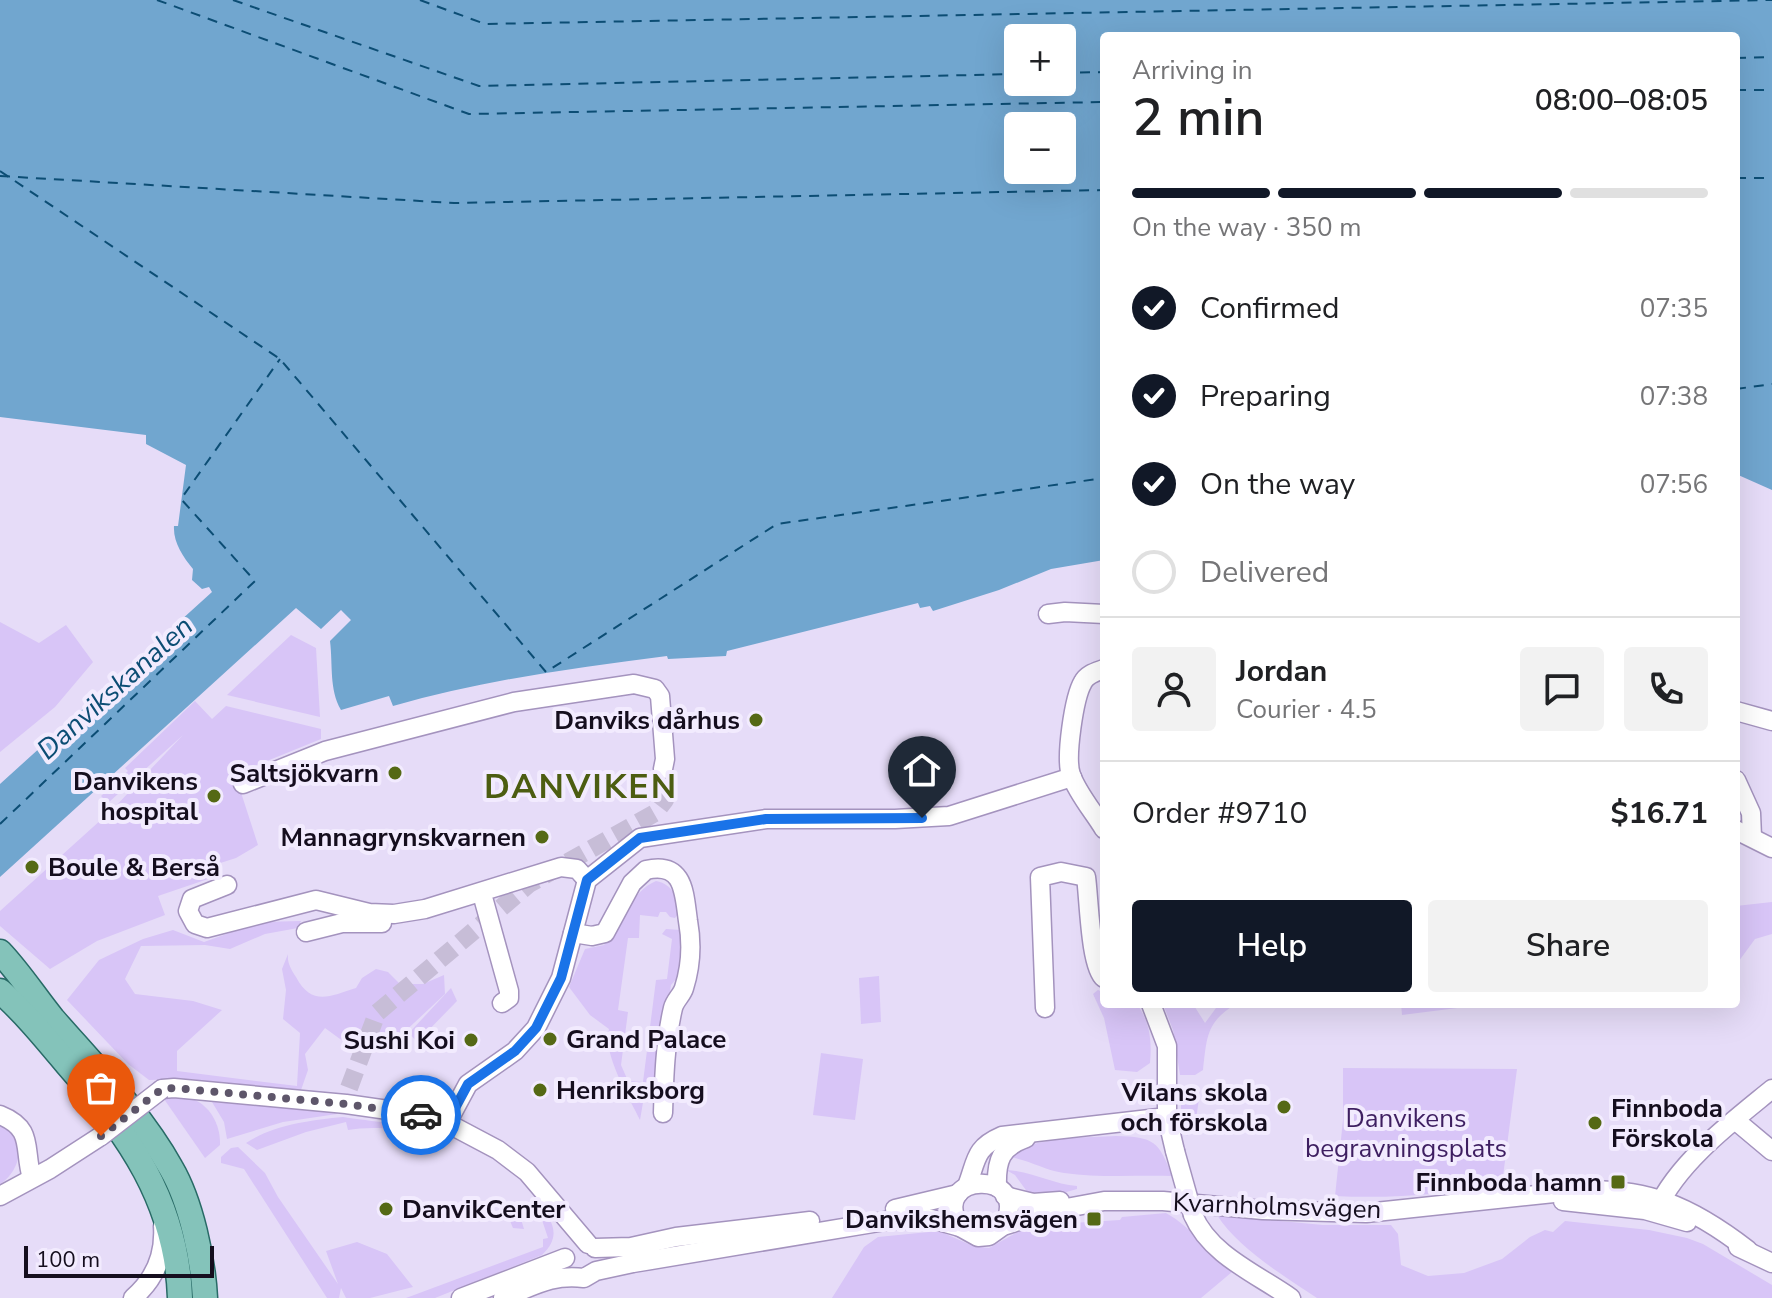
<!DOCTYPE html>
<meta charset="utf-8">
<style>
:root{--surface:#fff;--page:#f2f2f2;--text:#202124;--muted:#757577;--line:#e0e0e0;--accent:#111827}
body{margin:0;font-family:"Nunito Sans",sans-serif;background:var(--page);color:var(--text);height:100vh;display:flex;flex-direction:column;font-size:30px;white-space:nowrap}
*{box-sizing:border-box;margin:0}
p{font-size:26px;color:var(--muted)}
.icon{flex:none;width:44px;height:44px;fill:none;stroke:currentColor;stroke-width:2;stroke-linecap:round;stroke-linejoin:round}
.map{position:relative;flex:1;overflow:hidden}
.panel{position:absolute;left:1100px;top:32px;width:640px;height:976px;display:flex;flex-direction:column;background:var(--surface);border-radius:8px;box-shadow:0 8px 32px #0002}
.panel>*{flex:none}
.tools{position:absolute;left:1004px;top:24px;display:grid;gap:16px}
.tools a{display:grid;place-items:center;width:72px;height:72px;border-radius:8px;background:var(--surface);box-shadow:0 8px 32px #0002;font-size:40px}
.scale{position:absolute;left:24px;bottom:20px;width:190px;box-sizing:border-box;padding-left:8px;border:4px solid #150e1e;border-top:0;font-size:22px;line-height:28px;white-space:nowrap;color:#150e1e;-webkit-text-stroke:6px #f2ebfe;paint-order:stroke}
.pin{position:absolute;display:grid;place-items:center;width:68px;height:68px;color:#fff;margin:-82px -34px;border-radius:50% 50% 50% 0;rotate:-45deg;box-shadow:0 0 8px #0007}
.pin .icon{rotate:45deg}
.courier{position:absolute;display:grid;place-items:center;width:80px;height:80px;margin:-40px;border:6px solid #1a73e8;border-radius:50%;background:#fff;color:#222;box-shadow:0 2px 10px #0007}
.head em{font-style:normal;font-weight:600}
.head div{display:flex;flex-direction:column-reverse}
.head{display:flex;align-items:center;justify-content:space-between;height:136px;padding:0 32px}
h1{font-size:52px;font-weight:600;line-height:60px}
.bar{display:grid;grid-template-columns:repeat(4,1fr);gap:12px 8px;align-content:center;height:96px;padding:0 32px}
.bar i{height:10px;border-radius:6px;background:var(--line)}
.bar .current{background:var(--accent)}
.bar p{grid-column:span 4}
.line{display:flex;align-items:center;gap:20px;padding:0 32px;border-top:2px solid var(--line)}
.line div{flex:1}
.round{display:grid;place-items:center;flex:none;width:84px;height:84px;border-radius:8px;background:var(--page)}
ol{padding:0 32px;list-style:none}
li{display:flex;align-items:center;gap:24px;height:88px}
li p{margin-inline-start:auto}
li .icon{padding:8px;border-radius:50%;background:var(--accent);color:#fff;stroke-width:4}
li:last-child{color:var(--muted)}
li i{width:44px;height:44px;border:4px solid var(--line);border-radius:50%}
.primary-button{display:flex;gap:16px;margin-top:auto;padding:16px 32px}
.primary-button a{flex:1;height:92px;border-radius:8px;background:var(--accent);color:#fff;font-size:32px;font-weight:600;line-height:92px;text-align:center}
.primary-button a+a{background:var(--page);color:var(--text)}
.map>svg:first-child{display:block}
.green{fill:#d8c5f7}
.water{fill:#71a6cf;fill-rule:evenodd}
.lines{fill:none;stroke-linecap:round;stroke-linejoin:round}
.ferry{stroke:#0c4d74;stroke-width:2;stroke-dasharray:10 8;stroke-linecap:butt}
.minor-tunnel{stroke:#c7bdd7;stroke-width:18;stroke-dasharray:18 9;stroke-linecap:butt}
.minor-casing{stroke:#a493be;stroke-width:21}
.major-casing{stroke:#286a66;stroke-width:27}
.minor{stroke:#fff;stroke-width:18}
.major{stroke:#84c3ba;stroke-width:24}
.minor-bridge-casing{stroke:#a493be;stroke-width:21;stroke-linecap:butt}
.minor-bridge{stroke:#fff;stroke-width:18}
.done{stroke:#5e566a;stroke-width:8;stroke-dasharray:0 14.4}
.route{stroke:#1a73e8;stroke-width:10}
.poi-dot{fill:#556915;stroke:#f2ebfe;stroke-width:3}
.labels{text-anchor:middle;dominant-baseline:central;stroke-width:8;stroke-linejoin:round;paint-order:stroke}
.poi-label{font-size:26px;font-weight:bold;fill:#150e1e;stroke:#f2ebfe;text-anchor:end}
.park-label{font-size:26px;fill:#3e1f61;stroke:#f2ebfe}
.street-label{font-size:26px;fill:#150e1e;stroke:#f2ebfe}
.water-label{font-size:28px;font-style:italic;fill:#0c4d74;stroke:#f2ebfe}
.district-label{font-size:34px;font-weight:bold;letter-spacing:2px;fill:#4c5d11;stroke:#f2ebfe}
</style>
<div class="map">
<svg width="1772" height="1298" viewBox="0 0 1772 1298">
<rect width="100%" height="100%" fill="#e6dcf8"/>
<g class="green">
<path d="M0,622l39,21 27,-18 27,37 -38,45 -55,45z"/>
<path d="M291,635l25,13 4,69 -93,-22z"/>
<path d="M195,701l17,18 14,-13 95,23v10l-86,35 23,71 -22,13 -25,8 -3,13 -50,17 7,19 -68,26 -47,28 -50,-43v-15l113,-102 70,-74 -75,68 -7,-7 27,-25 -3,-3z"/>
<path d="M656,881c18,4 21,16 22,33l-3,4 -5,-1 -4,-5h-6l-2,5 -18,-2 -1,23h-11l-10,72 10,2 -7,53 7,16 15,1 13,-102 11,-1 5,-40 -10,-5 4,-5 15,1 3,40 -13,15 -14,98 -11,2 -6,35c-11,-23 -38,-67 -31,-91l-19,-14 -21,-28 16,-38 19,-4c17,-20 27,-54 52,-64z"/>
<path d="M1772,902v32l-17,5 -19,26v-59z"/>
<path d="M301,921l-3,7 -33,6 -35,15 -25,-4 -64,1 -16,33 10,15 58,7 29,9 -45,41v20l120,15 3,-53 -17,-14 3,-29 -4,-21 6,-15c-1,9 3,15 8,23 16,30 34,19 60,11l6,-10 14,-9 12,3 12,12h23l21,-9 1,19 -61,57 -33,-4 -26,-19 -20,26 3,16 -7,20 -54,-3 -57,-8 -41,1 -21,-16 -61,-64 32,-40 44,-21 30,-9 31,12 56,-20z"/>
<path d="M879,976l2,46 -20,2 -2,-46z"/>
<path d="M451,988l6,13 -40,41 -8,-9z"/>
<path d="M1098,990l6,3v11h33c13,18 15,37 13,59l-13,9 -22,-2 -11,-52 -11,-24z"/>
<path d="M1163,1004h30l12,19 14,-19h17c-30,18 -29,33 -33,66l-8,5h-15l-7,-45z"/>
<path d="M1401,1004h79l1,1 -79,10z"/>
<path d="M821,1053l42,6 -8,61 -42,-5z"/>
<path d="M1343,1068l174,1 -15,115c-56,10 -110,15 -167,12l8,-76z"/>
<path d="M1181,1091l12,3 6,5 -3,20 -9,17 -6,-14z"/>
<path d="M176,1096c26,-1 45,22 44,49l-15,13 -41,-59z"/>
<path d="M212,1102l126,8 -1,4 -54,8 -56,17 -3,-17z"/>
<path d="M343,1117c23,4 78,7 94,23l-2,3c-19,-16 -64,-17 -87,-13l-2,-8 -40,10 -49,18 -11,-7c27,-18 65,-23 97,-26z"/>
<path d="M0,1126c28,10 22,44 0,58z"/>
<path d="M1116,1136c38,1 43,5 56,40 -36,-1 -73,2 -108,-3 -20,-3 -35,-13 -54,-16 19,-21 77,-19 106,-21z"/>
<path d="M238,1147l27,26 13,24 60,87 -12,-33 31,-9 30,12 26,33 -43,11h-24l-5,-10 -2,10h-12l-83,-129 -23,-6v-6l10,-9z"/>
<path d="M1006,1170c25,1 46,14 71,16v3l-28,8h-18l-16,-22z"/>
<path d="M525,1201l13,1c15,19 24,34 4,53l-107,43h-29l137,-51v-8l5,-1 -8,-24 -4,-3 -16,5 4,13 -11,-1c-3,-7 -5,-11 -3,-19z"/>
<path d="M1166,1213c27,15 43,40 66,59l-31,26h-369l32,-51 14,-10 61,-6 34,15 16,2 32,-18 19,-5 80,-5 2,-3z"/>
<path d="M1217,1215l106,10h68l7,9 3,31 27,11 36,-3 38,-14 28,-22 15,-7 8,2 12,-11 84,9 38,8 16,6 69,41v13h-455c-33,-22 -79,-50 -100,-83z"/>
</g>
<path class="water" d="M0,0h1772v490l-36,-16v-438h-632v524l-53,9 -52,21 -66,21 -3,-5 -10,2 -2,-5 -191,48 -1,5 -58,3 -1,-3c-93,12 -184,24 -274,50l-4,-10 -48,14c-12,-21 -8,-45 -11,-69l21,-21 -10,-10 -20,19 -25,-21 -296,269v-93l212,-192 -3,-5 -7,2 -10,-9 1,-11c-10,-12 -20,-27 -19,-43h4l8,-61 -40,-21v-9l-146,-18zM1018,38h44v44h-44zM1018,126h44v44h-44z"/>
<g class="lines">
<g class="ferry">
<path d="M157,0l312,114 635,-12"/>
<path d="M233,0l246,86 539,-12"/>
<path d="M420,0l65,24 1287,-24"/>
<path d="M1736,58l36,-1"/>
<path d="M1062,73l42,-1"/>
<path d="M1736,90h36"/>
<path d="M0,171l280,188 266,313 231,-148 327,-46"/>
<path d="M0,176l454,27 650,-13"/>
<path d="M1736,178h36"/>
<path d="M1736,389l36,-5"/>
<path d="M0,824l255,-243 -74,-82 99,-140"/>
</g>
<path class="minor-tunnel" d="M349,1088l28,-75 152,-129 126,-71 10,-13 -2,-31"/>
<g class="minor-casing">
<g id="minor">
<path d="M1048,614l17,-2 39,2"/>
<path d="M1104,669c-8,3 -17,5 -21,13 -9,15 -18,76 -12,93 7,19 22,36 33,54"/>
<path d="M1736,711l36,10"/>
<path d="M1736,780l15,33 1,24"/>
<path d="M243,784l82,-33 189,-49 120,-18 21,5 5,7 5,63 -2,10"/>
<path d="M1736,830l36,18"/>
<path d="M227,885l-35,14 -4,12 7,13 12,4 109,-28 53,13 25,1 31,-5 136,-42 16,2 10,11"/>
<path d="M484,901l25,90v7l-7,5"/>
<path d="M306,932l36,-9h40"/>
<path d="M573,933l19,3 13,-3 27,-50 14,-13c39,-9 38,24 42,51 4,22 3,45 -4,67 -2,7 -9,12 -11,20 -8,34 -9,71 -10,105"/>
<path d="M1151,1004l16,42v71l8,34"/>
<path d="M1045,1008l-5,-131 21,-5 25,5c3,20 4,90 18,101"/>
<path d="M162,1089l12,-1 172,16 70,10 31,9 51,27 29,22 61,72"/>
<path d="M0,1115c35,14 23,34 32,63"/>
<path d="M1735,1120l37,31"/>
<path d="M447,1123l21,-39 47,-33 21,-23 25,-50 26,-98 53,-42 126,-19h129l54,-3 123,-39"/>
<path d="M967,1186c10,-26 7,-38 35,-50l165,-19"/>
<path d="M997,1187c-1,-27 4,-40 29,-49"/>
<path d="M0,1196l50,-27 51,-33"/>
<path d="M1005,1196l28,7 27,-2"/>
<path d="M1563,1201l82,9 42,12"/>
<path d="M895,1209l63,-15"/>
<path d="M1657,1209c21,-47 76,-88 115,-120"/>
<path d="M1193,1215c17,40 64,59 98,83"/>
<path d="M960,1227c-34,-56 75,-59 43,-1"/>
<path d="M1738,1247l34,16"/>
<path d="M595,1248l36,-1 45,-10 134,-16"/>
<path d="M133,1298c22,-19 32,-43 30,-72"/>
<path d="M461,1298l104,-40"/>
<path d="M503,1298c31,-12 48,-24 81,-20l12,-7 37,-8 258,-43 40,-1 29,8 18,10 11,-1 14,-10 47,-15 54,-10h59l100,9 103,3 207,-22c73,-5 118,15 175,59"/>
</g>
</g>
<g class="major-casing">
<g id="major">
<path d="M0,952c20,21 35,45 53,67 41,47 88,95 118,149 20,34 32,91 34,130"/>
<path d="M0,991c25,22 46,48 67,73 61,69 110,139 113,234"/>
</g>
</g>
<use href="#minor" class="minor"/>
<use href="#major" class="major"/>
<g class="minor-bridge-casing">
<g id="minor-bridge">
<path d="M101,1136l61,-47"/>
<path d="M1175,1151l18,64"/>
</g>
</g>
<use href="#minor-bridge" class="minor-bridge"/>
</g>
<g class="lines">
<path class="done" d="M101,1136l61,-47 12,-1 172,16 75,11"/>
<path class="route" d="M421,1115l26,8 21,-39 47,-33 21,-23 25,-50 26,-98 53,-42 126,-19 156,-1"/>
</g>
<g class="poi-dot">
<circle cx="756" cy="720" r="8"/>
<circle cx="395" cy="773" r="8"/>
<circle cx="214" cy="796" r="8"/>
<circle cx="542" cy="837" r="8"/>
<circle cx="32" cy="867" r="8"/>
<circle cx="550" cy="1039" r="8"/>
<circle cx="471" cy="1040" r="8"/>
<circle cx="540" cy="1090" r="8"/>
<circle cx="1284" cy="1107" r="8"/>
<circle cx="1595" cy="1123" r="8"/>
<rect x="1610" y="1174" width="16" height="16" rx="4"/>
<circle cx="386" cy="1209" r="8"/>
<rect x="1086" y="1211" width="16" height="16" rx="4"/>
</g>
<g class="labels">
<g class="poi-label">
<text x="740" y="720">Danviks dårhus</text>
<text x="379" y="773">Saltsjökvarn</text>
<text x="198" y="781">Danvikens<tspan x="198" dy="30">hospital</tspan></text>
<text x="526" y="837">Mannagrynskvarnen</text>
<text x="48" y="867" text-anchor="start">Boule &amp; Berså</text>
<text x="566" y="1039" text-anchor="start">Grand Palace</text>
<text x="455" y="1040">Sushi Koi</text>
<text x="556" y="1090" text-anchor="start">Henriksborg</text>
<text x="1268" y="1092">Vilans skola<tspan x="1268" dy="30">och förskola</tspan></text>
<text x="1611" y="1108" text-anchor="start">Finnboda<tspan x="1611" dy="30">Förskola</tspan></text>
<text x="1602" y="1182">Finnboda hamn</text>
<text x="402" y="1209" text-anchor="start">DanvikCenter</text>
<text x="1078" y="1219">Danvikshemsvägen</text>
</g>
<g class="park-label">
<text x="1406" y="1118">Danvikens<tspan x="1406" dy="30">begravningsplats</tspan></text>
</g>
<g class="street-label">
<text transform="translate(1277 1206) rotate(2)">Kvarnholmsvägen</text>
</g>
<g class="water-label">
<text transform="translate(115 688) rotate(-42)">Danvikskanalen</text>
</g>
<g class="district-label">
<text x="581" y="787">DANVIKEN</text>
</g>
</g>
</svg>
<div class="tools">
<a>+</a>
<a>−</a>
</div>
<div class="scale">100 m</div>
<div class="pin" style="left:101px;top:1136px;background:#ea580c"><svg class="icon" aria-label="bag" viewBox="0 0 24 24"><path d="M5 8h14l-1 12H6zM9 8a3 3 0 0 1 6 0"/></svg></div>
<div class="pin" style="left:922px;top:818px;background:#1f2937"><svg class="icon" aria-label="home" viewBox="0 0 24 24"><path d="M3 11l9-7 9 7M6 9v11h12V9"/></svg></div>
<div class="courier" style="left:421px;top:1115px"><svg class="icon" aria-label="car" viewBox="0 0 24 24"><path d="M5 17H2v-5l4-1 3-4h7l3 4 3 1v5h-3M9 17h6M6 11h13"/><circle cx="7" cy="17" r="2"/><circle cx="17" cy="17" r="2"/></svg></div>
<section class="panel">
<div class="head"><div><h1>2 min</h1><p>Arriving in</p></div><em>08:00–08:05</em></div>
<div class="bar"><i class="current"></i><i class="current"></i><i class="current"></i><i></i><p>On the way · 350 m</p></div>
<ol>
<li><svg class="icon" aria-label="check" viewBox="0 0 24 24"><path d="M5 12l5 5 9-10"/></svg>Confirmed<p>07:35</p></li>
<li><svg class="icon" aria-label="check" viewBox="0 0 24 24"><path d="M5 12l5 5 9-10"/></svg>Preparing<p>07:38</p></li>
<li><svg class="icon" aria-label="check" viewBox="0 0 24 24"><path d="M5 12l5 5 9-10"/></svg>On the way<p>07:56</p></li>
<li><i></i>Delivered</li>
</ol>
<div class="line" style="height:144px"><a class="round"><svg class="icon" aria-label="person" viewBox="0 0 24 24"><circle cx="12" cy="8" r="4"/><path d="M4 21q1-7 8-7t8 7"/></svg></a><div><b>Jordan</b><p>Courier · 4.5</p></div><a class="round"><svg class="icon" aria-label="chat" viewBox="0 0 24 24"><path d="M4 5h16v11H9l-5 4z"/></svg></a><a class="round"><svg class="icon" aria-label="phone" viewBox="0 0 24 24"><path d="M5 4h4l2 5-3 2q2 4 5 5l2-3 5 2v4C11 20 4 13 5 4z"/></svg></a></div>
<div class="line" style="height:104px"><div>Order #9710</div><b>$16.71</b></div>
<div class="primary-button"><a>Help</a><a>Share</a></div>
</section>
</div>
